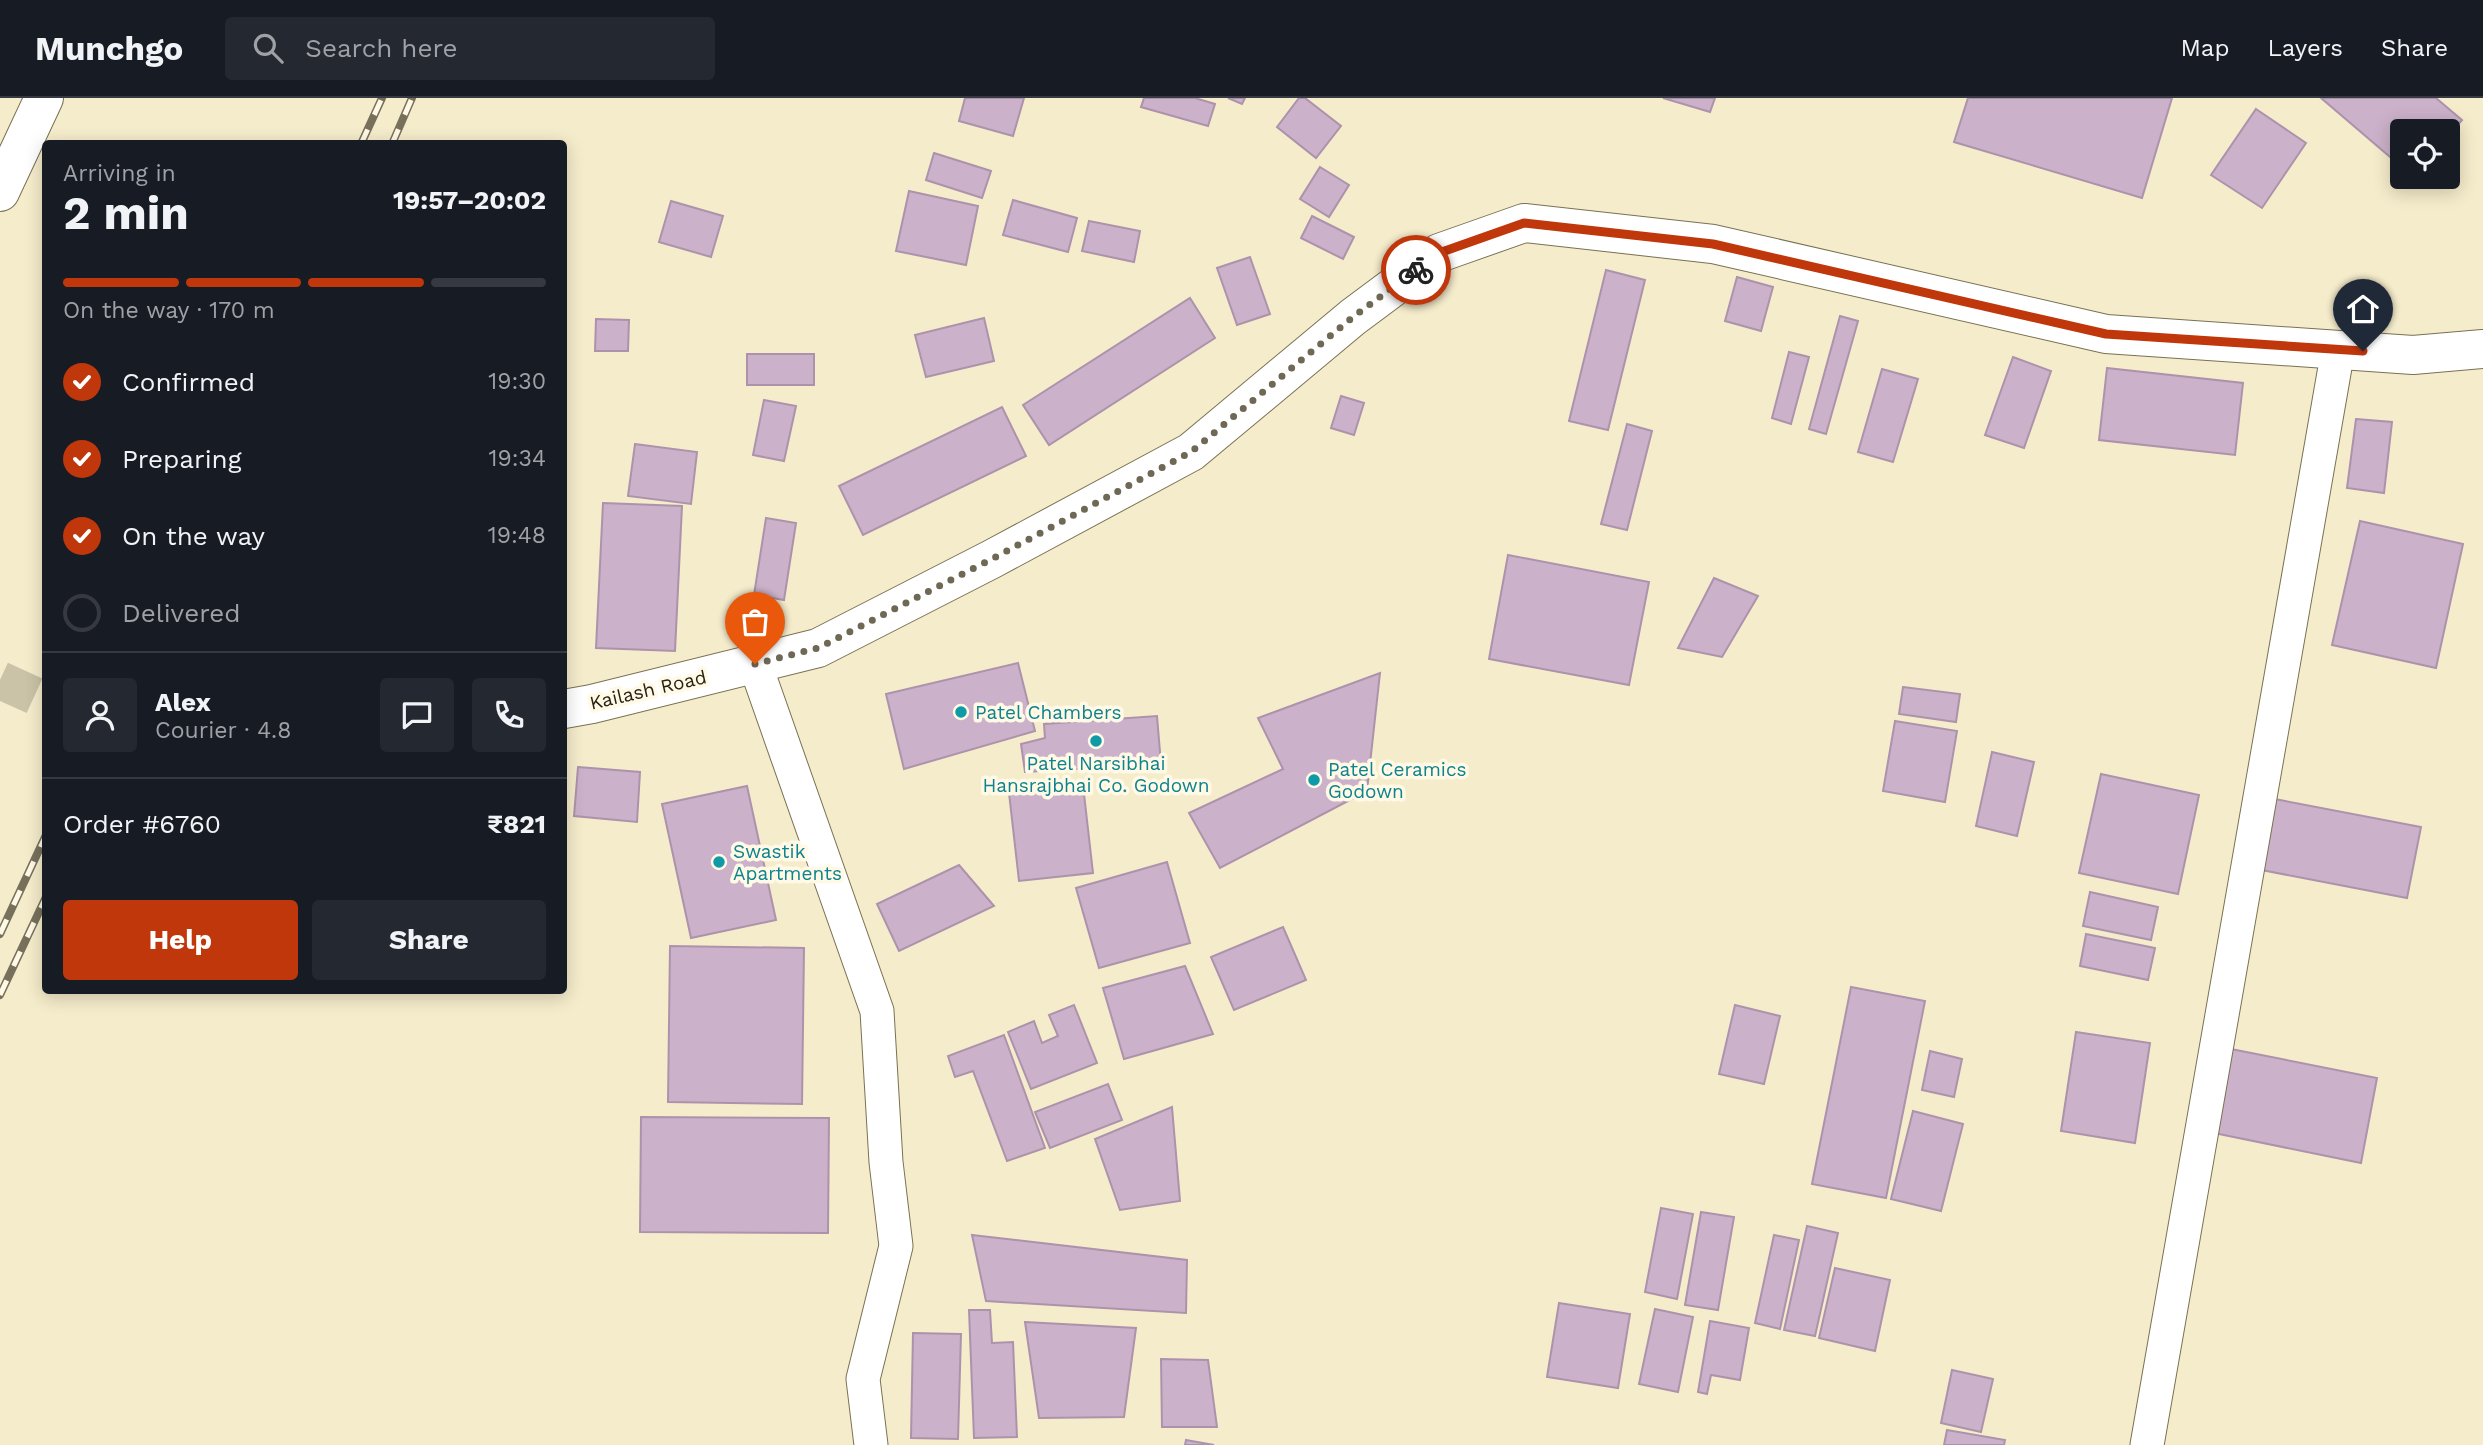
<!DOCTYPE html>
<meta charset="utf-8">
<style>
:root{--surface:#171b24;--page:#242831;--text:#f1f3f6;--muted:#9ea1a6;--line:#363941;--accent:#c0370c}
body{margin:0;font-family:"Work Sans",sans-serif;background:var(--page);color:var(--text);height:100vh;display:flex;flex-direction:column;font-size:26px;white-space:nowrap}
*{box-sizing:border-box;margin:0}
p{font-size:23px;color:var(--muted)}
.icon{flex:none;width:38px;height:38px;fill:none;stroke:currentColor;stroke-width:2;stroke-linecap:round;stroke-linejoin:round}
.map{position:relative;flex:1;overflow:hidden}
.details{position:absolute;left:42px;top:42px;width:525px;height:854px;display:flex;flex-direction:column;background:var(--surface);border-radius:7px;box-shadow:0 4px 18px #0003}
.details>*{flex:none}
.controls{position:absolute;left:2390px;top:21px;display:grid;gap:14px}
.controls a{display:grid;place-items:center;width:70px;height:70px;border-radius:7px;background:var(--surface);box-shadow:0 4px 18px #0003;font-size:35px}
.pin{position:absolute;display:grid;place-items:center;width:60px;height:60px;color:#fff;margin:-72px -30px;border-radius:50% 50% 50% 0;rotate:-45deg;box-shadow:0 0 7px #0007}
.pin .icon{rotate:45deg}
.courier{position:absolute;display:grid;place-items:center;width:70px;height:70px;margin:-35px;border:5px solid #c0370c;border-radius:50%;background:#fff;color:#222;box-shadow:0 2px 9px #0007}
.headline em{font-style:normal;font-weight:700}
.headline div{display:flex;flex-direction:column-reverse}
.headline{display:flex;align-items:center;justify-content:space-between;height:119px;padding:0 21px}
h1{font-size:46px;font-weight:700;line-height:52px}
.bar{display:grid;grid-template-columns:repeat(4,1fr);gap:10px 7px;align-content:center;height:84px;padding:0 21px}
.bar i{height:9px;border-radius:5px;background:var(--line)}
.bar .current{background:var(--accent)}
.bar p{grid-column:span 4}
.line{display:flex;align-items:center;gap:18px;padding:0 21px;border-top:2px solid var(--line)}
.line div{flex:1}
.round{display:grid;place-items:center;flex:none;width:74px;height:74px;border-radius:7px;background:var(--page)}
ol{padding:0 21px;list-style:none}
li{display:flex;align-items:center;gap:21px;height:77px}
li p{margin-inline-start:auto}
li .icon{padding:7px;border-radius:50%;background:var(--accent);color:#fff;stroke-width:4}
li:last-child{color:var(--muted)}
li i{width:38px;height:38px;border:4px solid var(--line);border-radius:50%}
.action{display:flex;gap:14px;margin-top:auto;padding:14px 21px}
.action a{flex:1;height:80px;border-radius:7px;background:var(--accent);color:#fff;font-size:28px;font-weight:700;line-height:80px;text-align:center}
.action a+a{background:var(--page);color:var(--text)}
header{display:flex;align-items:center;gap:42px;box-sizing:border-box;height:98px;padding:0 35px;background:var(--surface);border-bottom:2px solid var(--line)}
header strong{font-size:33px}
nav{display:flex;gap:38px;margin-inline-start:auto;font-size:24px}
.search{width:490px;height:63px;background:var(--page);display:flex;align-items:center;gap:18px;box-sizing:border-box;padding:0 24px;border-radius:7px;color:var(--muted);font-size:26px}
.map>svg:first-child{display:block}
.building{fill:#cbb1c9;stroke:#ac93ab;stroke-width:2}
.lines{fill:none;stroke-linecap:round;stroke-linejoin:round}
.primary-tunnel{stroke:#cbc3a7;stroke-width:38;stroke-dasharray:38 19;stroke-linecap:butt}
.street-casing{stroke:#797153;stroke-width:35}
.primary-casing{stroke:#797153;stroke-width:40}
.street{stroke:#fff;stroke-width:33}
.primary{stroke:#fff;stroke-width:38}
.rail-casing{stroke:#77715c;stroke-width:8}
.rail{stroke:#fff9e5;stroke-width:5;stroke-dasharray:16;stroke-linecap:butt}
.done{stroke:#6e6855;stroke-width:7;stroke-dasharray:0 12.6}
.route{stroke:#c0370c;stroke-width:9}
.culture-dot{fill:#0f9aa8;stroke:#fff9e5;stroke-width:2.5}
.labels{text-anchor:middle;dominant-baseline:central;stroke-width:7;stroke-linejoin:round;paint-order:stroke}
.street-label{font-size:19px;fill:#252115;stroke:#fff9e5}
.culture-label{font-size:19px;fill:#0d838f;stroke:#fff9e5;text-anchor:start}
</style>
<header>
<strong>Munchgo</strong>
<div class="search"><svg class="icon" aria-label="search" viewBox="0 0 24 24"><circle cx="10" cy="10" r="6"/><path d="M15 15l6 6"/></svg>Search here</div>
<nav><a>Map</a><a>Layers</a><a>Share</a></nav>
</header>
<div class="map">
<svg width="2483" height="1347" viewBox="0 0 2483 1347">
<rect width="100%" height="100%" fill="#f5eccb"/>
<g class="building">
<path d="M965,0h59l-11,38 -54,-15z"/>
<path d="M1144,0h51l20,6 -7,22 -67,-19z"/>
<path d="M1228,0h17l-3,6z"/>
<path d="M1299,0h6l36,28 -25,32 -39,-31z"/>
<path d="M1663,0h52l-5,14z"/>
<path d="M1968,0h204l-30,100 -188,-56z"/>
<path d="M2321,0h115l26,22 -14,16v-5h-45v37z"/>
<path d="M2256,11l50,34 -44,65 -51,-33z"/>
<path d="M934,55l57,18 -9,27 -56,-18z"/>
<path d="M1320,69l29,18 -20,32 -29,-18z"/>
<path d="M909,93l69,15 -12,59 -70,-14z"/>
<path d="M1013,102l64,18 -9,34 -65,-17z"/>
<path d="M671,103l52,15 -12,41 -52,-15z"/>
<path d="M1312,118l42,21 -11,22 -42,-21z"/>
<path d="M1089,123l51,10 -6,31 -52,-11z"/>
<path d="M1250,159l20,57 -33,11 -20,-57z"/>
<path d="M1606,172l39,10 -37,150 -39,-9z"/>
<path d="M1737,179l36,10 -12,44 -36,-10z"/>
<path d="M1190,200l25,40 -166,107 -26,-40z"/>
<path d="M1840,218l18,5 -32,113 -17,-5z"/>
<path d="M984,220l10,43 -68,16 -11,-42z"/>
<path d="M596,221l33,1 -1,31h-33z"/>
<path d="M1789,254l20,5 -18,67 -19,-6z"/>
<rect x="747" y="256" width="67" height="31"/>
<path d="M2013,259l38,14 -27,77 -39,-13z"/>
<path d="M2107,270l136,15 -8,72 -136,-15z"/>
<path d="M1882,271l36,10 -25,83 -35,-10z"/>
<path d="M1341,298l23,7 -10,32 -23,-7z"/>
<path d="M764,302l32,6 -12,55 -31,-6z"/>
<path d="M1002,309l24,49 -163,79 -24,-49z"/>
<path d="M2356,321l36,3 -8,71 -37,-5z"/>
<path d="M1627,326l25,7 -25,99 -26,-6z"/>
<path d="M635,346l62,8 -6,52 -63,-8z"/>
<path d="M603,405l79,3 -7,145 -79,-3z"/>
<path d="M766,420l30,5 -12,77 -30,-5z"/>
<path d="M2360,423l103,23 -27,124 -104,-23z"/>
<path d="M1508,457l141,27 -20,103 -140,-26z"/>
<path d="M1714,480l44,18 -36,61 -44,-9z"/>
<path d="M1018,565l17,68 -131,38 -18,-75z"/>
<path d="M1380,575l-13,118 -147,77 -31,-55 94,-44 -25,-51z"/>
<path d="M1903,589l57,7 -4,28 -57,-8z"/>
<path d="M1157,618l4,48 -136,8 -4,-28 24,-6 -1,-14z"/>
<path d="M1895,623l62,10 -12,71 -62,-11z"/>
<path d="M1992,654l42,10 -17,74 -41,-10z"/>
<path d="M578,669l62,5 -3,50 -63,-6z"/>
<path d="M2101,676l98,21 -21,99 -99,-21z"/>
<path d="M1083,687l10,88 -74,8 -10,-88z"/>
<path d="M747,688l29,134 -85,18 -29,-134z"/>
<path d="M2264,699l157,30 -14,71 -156,-30z"/>
<path d="M1167,764l23,81 -91,25 -23,-80z"/>
<path d="M959,767l35,41 -95,45 -22,-47z"/>
<path d="M2090,794l68,15 -7,33 -68,-14z"/>
<path d="M1283,829l23,53 -72,30 -23,-53z"/>
<path d="M2086,836l69,14 -7,32 -68,-14z"/>
<path d="M670,848l134,2 -2,156 -134,-2z"/>
<path d="M1185,868l28,68 -89,25 -21,-71z"/>
<path d="M1851,889l74,14 -39,197 -74,-14z"/>
<path d="M1074,907l23,58 -66,26 -23,-57 26,-11 8,22 16,-7 -9,-21z"/>
<path d="M1735,907l45,11 -16,68 -45,-10z"/>
<path d="M2076,934l74,11 -15,100 -74,-12z"/>
<path d="M1004,937l41,113 -38,13 -34,-90 -18,6 -7,-21z"/>
<path d="M2226,950l151,30 -16,85 -152,-31z"/>
<path d="M1930,953l32,8 -8,38 -32,-7z"/>
<path d="M1108,986l14,36 -72,28 -15,-36z"/>
<path d="M1172,1009l8,94 -60,9 -25,-71z"/>
<path d="M1913,1013l50,13 -22,87 -50,-12z"/>
<path d="M641,1019l188,1 -1,115 -188,-1z"/>
<path d="M1661,1110l32,6 -16,85 -32,-7z"/>
<path d="M1701,1114l33,5 -16,93 -33,-5z"/>
<path d="M1807,1128l31,7 -23,103 -31,-6z"/>
<path d="M972,1137l215,25 -1,53 -200,-12z"/>
<path d="M1774,1137l25,5 -19,89 -25,-6z"/>
<path d="M1835,1170l55,12 -15,71 -56,-13z"/>
<path d="M1559,1205l71,11 -12,74 -71,-11z"/>
<path d="M1655,1211l38,8 -15,75 -39,-8z"/>
<path d="M969,1212h21l2,33 21,-1 4,95 -43,1z"/>
<path d="M1710,1223l39,7 -9,52 -29,-5 -4,19 -9,-2z"/>
<path d="M1025,1224l111,6 -12,89 -85,1z"/>
<path d="M913,1235l48,1 -3,105 -47,-1z"/>
<path d="M1161,1261l47,1 9,67h-55z"/>
<path d="M1952,1272l41,9 -12,53 -40,-9z"/>
<path d="M1947,1332l58,10 -1,5h-60z"/>
<path d="M1186,1342l28,5h-29z"/>
</g>
<g class="lines">
<path class="primary-tunnel" d="M0,582l46,21"/>
<g class="street-casing">
<g id="street">
<path d="M755,566l122,347 9,151 10,84 -33,133 8,66"/>
<path d="M2147,1347l191,-1095"/>
</g>
</g>
<g class="primary-casing">
<g id="primary">
<path d="M0,94l44,-94"/>
<path d="M564,611l28,-5 226,-56 174,-89 199,-107 162,-135 86,-64 85,-30 189,21 393,90 307,21 70,-6"/>
</g>
</g>
<use href="#street" class="street"/>
<use href="#primary" class="primary"/>
<g class="rail-casing">
<g id="rail">
<path d="M361,46l21,-46"/>
<path d="M392,46l20,-46"/>
<path d="M0,836l46,-99"/>
<path d="M0,897l46,-98"/>
</g>
</g>
<use href="#rail" class="rail"/>
</g>
<g class="lines">
<path class="done" d="M755,566l63,-16 174,-89 199,-107 162,-135 63,-47"/>
<path class="route" d="M1416,172l23,-17 85,-30 189,21 393,90 257,17"/>
</g>
<g class="culture-dot">
<circle cx="961" cy="614" r="7"/>
<circle cx="1096" cy="643" r="7"/>
<circle cx="1314" cy="682" r="7"/>
<circle cx="719" cy="764" r="7"/>
</g>
<g class="labels">
<g class="street-label">
<text transform="translate(648 592) rotate(-13)">Kailash Road</text>
</g>
<g class="culture-label">
<text x="975" y="614">Patel Chambers</text>
<text x="1096" y="665" text-anchor="middle">Patel Narsibhai<tspan x="1096" dy="22">Hansrajbhai Co. Godown</tspan></text>
<text x="1328" y="671">Patel Ceramics<tspan x="1328" dy="22">Godown</tspan></text>
<text x="733" y="753">Swastik<tspan x="733" dy="22">Apartments</tspan></text>
</g>
</g>
</svg>
<div class="controls">
<a><svg class="icon" aria-label="locate" viewBox="0 0 24 24"><circle cx="12" cy="12" r="6"/><path d="M12 2v4M12 18v4M2 12h4M18 12h4"/></svg></a>
</div>
<div class="pin" style="left:755px;top:566px;background:#ea580c"><svg class="icon" aria-label="bag" viewBox="0 0 24 24"><path d="M5 8h14l-1 12H6zM9 8a3 3 0 0 1 6 0"/></svg></div>
<div class="pin" style="left:2363px;top:253px;background:#1f2937"><svg class="icon" aria-label="home" viewBox="0 0 24 24"><path d="M3 11l9-7 9 7M6 9v11h12V9"/></svg></div>
<div class="courier" style="left:1416px;top:172px"><svg class="icon" aria-label="bike" viewBox="0 0 24 24"><circle cx="6" cy="16" r="4"/><circle cx="18" cy="16" r="4"/><path d="M6 16l4-8h5l3 8M10 8l3 8H6M13 5h3"/></svg></div>
<section class="details">
<div class="headline"><div><h1>2 min</h1><p>Arriving in</p></div><em>19:57–20:02</em></div>
<div class="bar"><i class="current"></i><i class="current"></i><i class="current"></i><i></i><p>On the way · 170 m</p></div>
<ol>
<li><svg class="icon" aria-label="check" viewBox="0 0 24 24"><path d="M5 12l5 5 9-10"/></svg>Confirmed<p>19:30</p></li>
<li><svg class="icon" aria-label="check" viewBox="0 0 24 24"><path d="M5 12l5 5 9-10"/></svg>Preparing<p>19:34</p></li>
<li><svg class="icon" aria-label="check" viewBox="0 0 24 24"><path d="M5 12l5 5 9-10"/></svg>On the way<p>19:48</p></li>
<li><i></i>Delivered</li>
</ol>
<div class="line" style="height:126px"><a class="round"><svg class="icon" aria-label="person" viewBox="0 0 24 24"><circle cx="12" cy="8" r="4"/><path d="M4 21q1-7 8-7t8 7"/></svg></a><div><b>Alex</b><p>Courier · 4.8</p></div><a class="round"><svg class="icon" aria-label="chat" viewBox="0 0 24 24"><path d="M4 5h16v11H9l-5 4z"/></svg></a><a class="round"><svg class="icon" aria-label="phone" viewBox="0 0 24 24"><path d="M5 4h4l2 5-3 2q2 4 5 5l2-3 5 2v4C11 20 4 13 5 4z"/></svg></a></div>
<div class="line" style="height:91px"><div>Order #6760</div><b>₹821</b></div>
<div class="action"><a>Help</a><a>Share</a></div>
</section>
</div>
